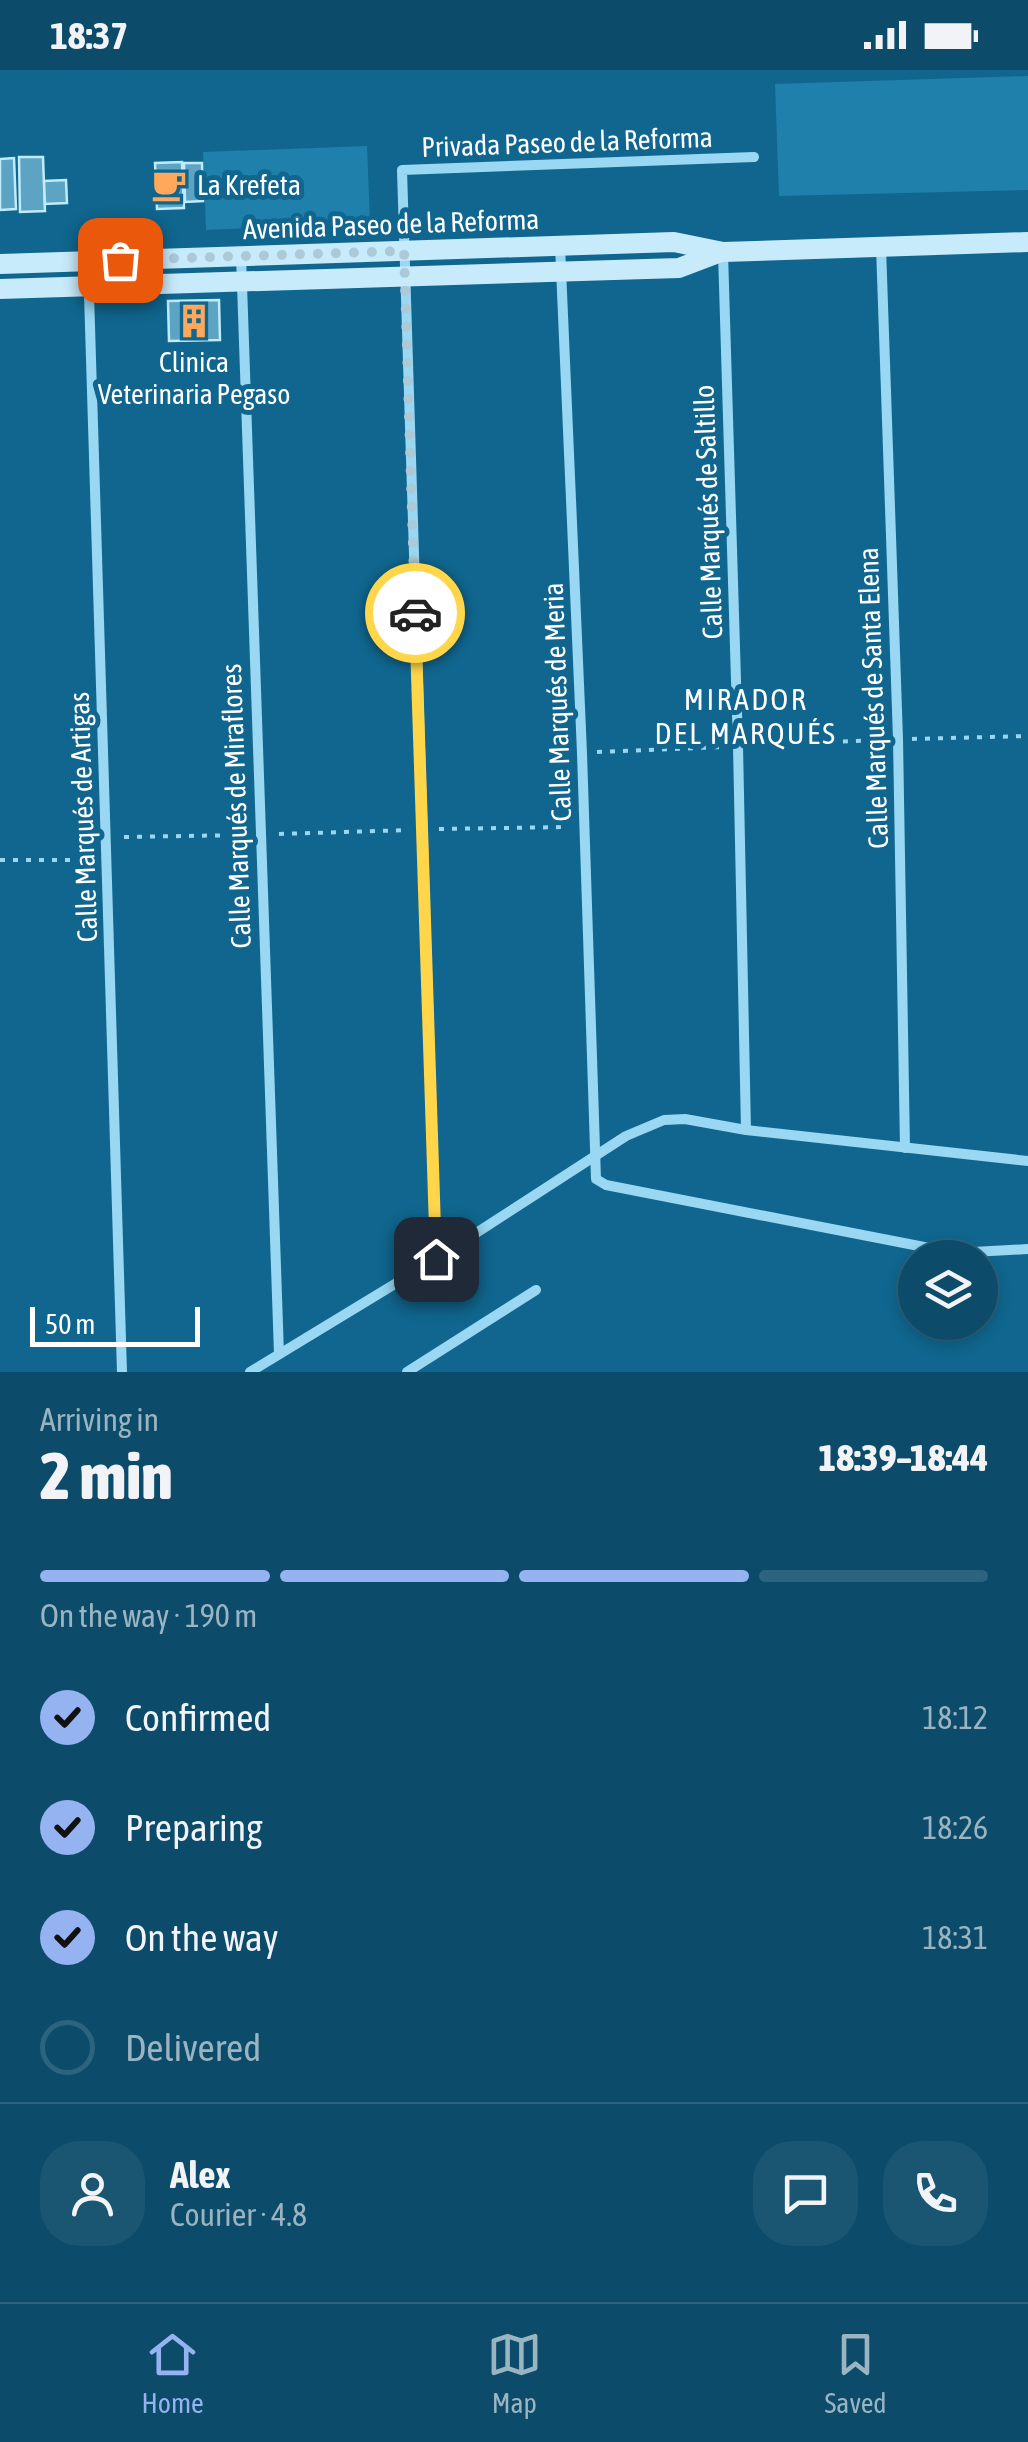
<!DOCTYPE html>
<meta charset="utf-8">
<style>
:root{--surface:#0c4c6a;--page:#1a5672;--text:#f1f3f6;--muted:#9ab4c1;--line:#2c637e;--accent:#95b2f1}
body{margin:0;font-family:"Asap Condensed",sans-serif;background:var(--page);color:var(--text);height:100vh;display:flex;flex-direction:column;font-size:38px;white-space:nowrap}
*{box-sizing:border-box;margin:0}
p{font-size:32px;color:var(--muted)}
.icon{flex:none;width:55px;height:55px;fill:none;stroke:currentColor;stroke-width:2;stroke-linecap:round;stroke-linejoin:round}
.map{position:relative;height:1302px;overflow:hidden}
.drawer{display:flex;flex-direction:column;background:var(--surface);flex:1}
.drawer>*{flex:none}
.controls{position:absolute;left:898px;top:1170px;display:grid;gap:20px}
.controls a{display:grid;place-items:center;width:100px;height:100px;border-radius:50%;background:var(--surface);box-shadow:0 5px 15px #0003,0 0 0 2px var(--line);font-size:50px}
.scale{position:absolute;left:30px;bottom:25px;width:170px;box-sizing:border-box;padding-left:10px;border:5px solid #fff;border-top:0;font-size:28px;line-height:35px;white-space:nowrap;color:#fff;-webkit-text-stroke:8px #10668e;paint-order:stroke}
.pin{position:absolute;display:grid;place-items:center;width:85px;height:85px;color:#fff;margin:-42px;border-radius:20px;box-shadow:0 5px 15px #0006}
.courier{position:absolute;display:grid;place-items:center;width:100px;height:100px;margin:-50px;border:8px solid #ffd54a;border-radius:50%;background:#fff;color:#222;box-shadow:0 2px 12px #0007}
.head em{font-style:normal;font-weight:800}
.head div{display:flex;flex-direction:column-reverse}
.head{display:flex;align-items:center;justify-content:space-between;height:170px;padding:0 40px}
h1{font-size:65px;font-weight:800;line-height:75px}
.bar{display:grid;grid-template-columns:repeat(4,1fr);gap:15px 10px;align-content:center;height:120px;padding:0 40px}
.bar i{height:12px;border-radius:8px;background:var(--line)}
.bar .active{background:var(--accent)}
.bar p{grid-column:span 4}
.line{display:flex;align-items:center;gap:25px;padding:0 40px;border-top:2px solid var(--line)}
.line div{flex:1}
.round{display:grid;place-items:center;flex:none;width:105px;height:105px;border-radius:40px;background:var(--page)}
ol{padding:0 40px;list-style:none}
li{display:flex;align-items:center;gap:30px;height:110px}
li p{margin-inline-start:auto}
li .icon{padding:10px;border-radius:50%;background:var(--accent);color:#111;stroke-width:4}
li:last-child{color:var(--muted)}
li i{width:55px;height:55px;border:5px solid var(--line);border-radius:50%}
.status{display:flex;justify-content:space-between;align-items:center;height:70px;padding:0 50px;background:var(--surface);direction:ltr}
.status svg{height:28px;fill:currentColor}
.dock{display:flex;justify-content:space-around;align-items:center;height:140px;border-top:2px solid var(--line);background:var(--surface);font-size:28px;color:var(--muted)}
.dock a{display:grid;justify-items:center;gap:5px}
.dock .active{color:var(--accent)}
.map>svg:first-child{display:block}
.green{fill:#1f80ab}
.building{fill:#5da4c4;stroke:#c0ebfd;stroke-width:2.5}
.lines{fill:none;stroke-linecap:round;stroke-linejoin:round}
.path{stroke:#99d7f2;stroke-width:4;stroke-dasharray:5 8;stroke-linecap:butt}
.street{stroke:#99d7f2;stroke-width:10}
.secondary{stroke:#c8ebfc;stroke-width:20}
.done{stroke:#abc9d7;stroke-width:10;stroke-dasharray:0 18}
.route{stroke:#ffd54a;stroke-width:12}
.labels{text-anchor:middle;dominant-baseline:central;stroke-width:10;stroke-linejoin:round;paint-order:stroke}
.street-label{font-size:28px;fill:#fff;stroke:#10668e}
.poi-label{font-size:28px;fill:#fff;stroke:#10668e;text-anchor:start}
.neighbourhood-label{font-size:30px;letter-spacing:2.5px;fill:#fff;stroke:#10668e}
</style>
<div class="status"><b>18:37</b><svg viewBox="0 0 49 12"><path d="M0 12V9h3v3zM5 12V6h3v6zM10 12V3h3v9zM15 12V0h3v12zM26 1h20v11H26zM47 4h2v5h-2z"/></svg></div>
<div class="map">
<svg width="1028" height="1302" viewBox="0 0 1028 1302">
<rect width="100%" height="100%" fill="#10668e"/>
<g class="green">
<path d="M1028,6v114l-249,6 -4,-112z"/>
<path d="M367,76l3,77 -164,7 -3,-78z"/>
</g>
<g class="building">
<path d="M19,87h24l2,54 -25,1z"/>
<path d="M14,88l2,51 -16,1v-51z"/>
<path d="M182,92l2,46 -27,1 -2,-46z"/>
<path d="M184,93h18l1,38 -18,1z"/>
<path d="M66,110l1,23 -22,1 -1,-23z"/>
<path d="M219,230l1,40 -51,1 -1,-40z"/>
</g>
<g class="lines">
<g class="path">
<path d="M912,669l116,-3"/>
<path d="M752,675l130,-5"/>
<path d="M597,682l126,-5"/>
<path d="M439,759l130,-2"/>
<path d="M279,764l130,-4"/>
<path d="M124,767l120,-2"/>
<path d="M0,790h90"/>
</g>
<g class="street">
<path d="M560,176l22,507 14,426 10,6 349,68 73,-4"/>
<path d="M881,177l17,492 7,409"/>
<path d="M723,183l15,493 8,384"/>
<path d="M241,186l38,1098"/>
<path d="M88,191l34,1111"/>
<path d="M436,1189l-34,-1089 352,-13"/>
<path d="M250,1302l186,-113 190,-123 38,-16 21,-1 61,11 282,31"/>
<path d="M407,1302l129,-82"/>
</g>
<g class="secondary">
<path d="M0,194l674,-22 49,10 305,-10"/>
<path d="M0,219l679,-21 42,-16"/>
</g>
</g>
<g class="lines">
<path class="done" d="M120,190l284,-9 11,362"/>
<path class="route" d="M415,543l21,646"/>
</g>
<defs>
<g id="cafe-bare" transform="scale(2.7)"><path d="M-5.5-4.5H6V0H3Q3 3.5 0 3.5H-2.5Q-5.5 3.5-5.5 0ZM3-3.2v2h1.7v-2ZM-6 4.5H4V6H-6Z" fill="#ffa75a" stroke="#10668e" stroke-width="2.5" paint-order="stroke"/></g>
<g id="building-bare" transform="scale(2.7)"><path d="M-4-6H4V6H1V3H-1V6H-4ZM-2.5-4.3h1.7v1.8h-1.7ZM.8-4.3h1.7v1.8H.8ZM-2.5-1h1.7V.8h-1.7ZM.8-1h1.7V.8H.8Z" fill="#ffa75a" stroke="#10668e" stroke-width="2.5" paint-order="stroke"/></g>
</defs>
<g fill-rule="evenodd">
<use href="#cafe-bare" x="169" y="115"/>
<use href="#building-bare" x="194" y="251"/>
</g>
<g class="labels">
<g class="street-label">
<text transform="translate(567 72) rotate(-2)">Privada Paseo de la Reforma</text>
<text transform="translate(391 154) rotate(-2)">Avenida Paseo de la Reforma</text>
<text transform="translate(708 442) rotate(-92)">Calle Marqués de Saltillo</text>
<text transform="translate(873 628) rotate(-92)">Calle Marqués de Santa Elena</text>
<text transform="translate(557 632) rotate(-92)">Calle Marqués de Meria</text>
<text transform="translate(236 736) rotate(-92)">Calle Marqués de Miraflores</text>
<text transform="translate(83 747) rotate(-92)">Calle Marqués de Artigas</text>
</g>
<g class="poi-label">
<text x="197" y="115">La Krefeta</text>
<text x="194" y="292" text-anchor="middle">Clinica<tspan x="194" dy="32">Veterinaria Pegaso</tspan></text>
</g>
<g class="neighbourhood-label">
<text x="746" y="629">MIRADOR<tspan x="746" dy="34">DEL MARQUÉS</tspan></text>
</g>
</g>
</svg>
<div class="controls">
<a><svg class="icon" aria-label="layers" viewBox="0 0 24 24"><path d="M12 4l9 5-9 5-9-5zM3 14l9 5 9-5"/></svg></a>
</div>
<div class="scale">50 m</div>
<div class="pin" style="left:120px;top:190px;background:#ea580c"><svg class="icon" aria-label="bag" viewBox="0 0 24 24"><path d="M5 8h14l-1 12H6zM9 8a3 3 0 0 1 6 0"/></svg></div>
<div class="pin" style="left:436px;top:1189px;background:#1f2937"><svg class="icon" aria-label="home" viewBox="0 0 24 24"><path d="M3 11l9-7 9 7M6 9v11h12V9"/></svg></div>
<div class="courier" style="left:415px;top:543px"><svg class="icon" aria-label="car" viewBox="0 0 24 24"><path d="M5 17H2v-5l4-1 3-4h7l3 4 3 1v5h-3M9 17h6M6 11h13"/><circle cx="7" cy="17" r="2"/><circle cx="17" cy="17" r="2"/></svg></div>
</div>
<section class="drawer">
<div class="head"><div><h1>2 min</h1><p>Arriving in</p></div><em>18:39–18:44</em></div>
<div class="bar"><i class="active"></i><i class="active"></i><i class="active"></i><i></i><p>On the way · 190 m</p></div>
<ol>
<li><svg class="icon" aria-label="check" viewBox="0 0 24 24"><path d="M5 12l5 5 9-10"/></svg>Confirmed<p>18:12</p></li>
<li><svg class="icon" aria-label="check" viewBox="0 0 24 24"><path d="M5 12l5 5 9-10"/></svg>Preparing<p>18:26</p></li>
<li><svg class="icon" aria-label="check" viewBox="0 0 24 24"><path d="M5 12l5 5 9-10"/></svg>On the way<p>18:31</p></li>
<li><i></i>Delivered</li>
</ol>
<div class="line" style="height:180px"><a class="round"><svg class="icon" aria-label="person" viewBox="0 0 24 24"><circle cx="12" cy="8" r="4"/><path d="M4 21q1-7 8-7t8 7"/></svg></a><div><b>Alex</b><p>Courier · 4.8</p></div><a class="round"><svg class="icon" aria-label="chat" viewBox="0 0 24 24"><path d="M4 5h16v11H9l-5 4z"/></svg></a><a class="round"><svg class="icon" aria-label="phone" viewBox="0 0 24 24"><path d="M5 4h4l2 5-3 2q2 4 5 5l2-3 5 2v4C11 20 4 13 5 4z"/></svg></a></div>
</section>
<nav class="dock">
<a class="active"><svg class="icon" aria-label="home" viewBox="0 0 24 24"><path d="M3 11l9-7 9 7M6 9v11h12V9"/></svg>Home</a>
<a><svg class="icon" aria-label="map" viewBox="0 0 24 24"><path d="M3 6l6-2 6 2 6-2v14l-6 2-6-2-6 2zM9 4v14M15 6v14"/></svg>Map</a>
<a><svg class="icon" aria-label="saved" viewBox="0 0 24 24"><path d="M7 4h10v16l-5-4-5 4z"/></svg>Saved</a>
</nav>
